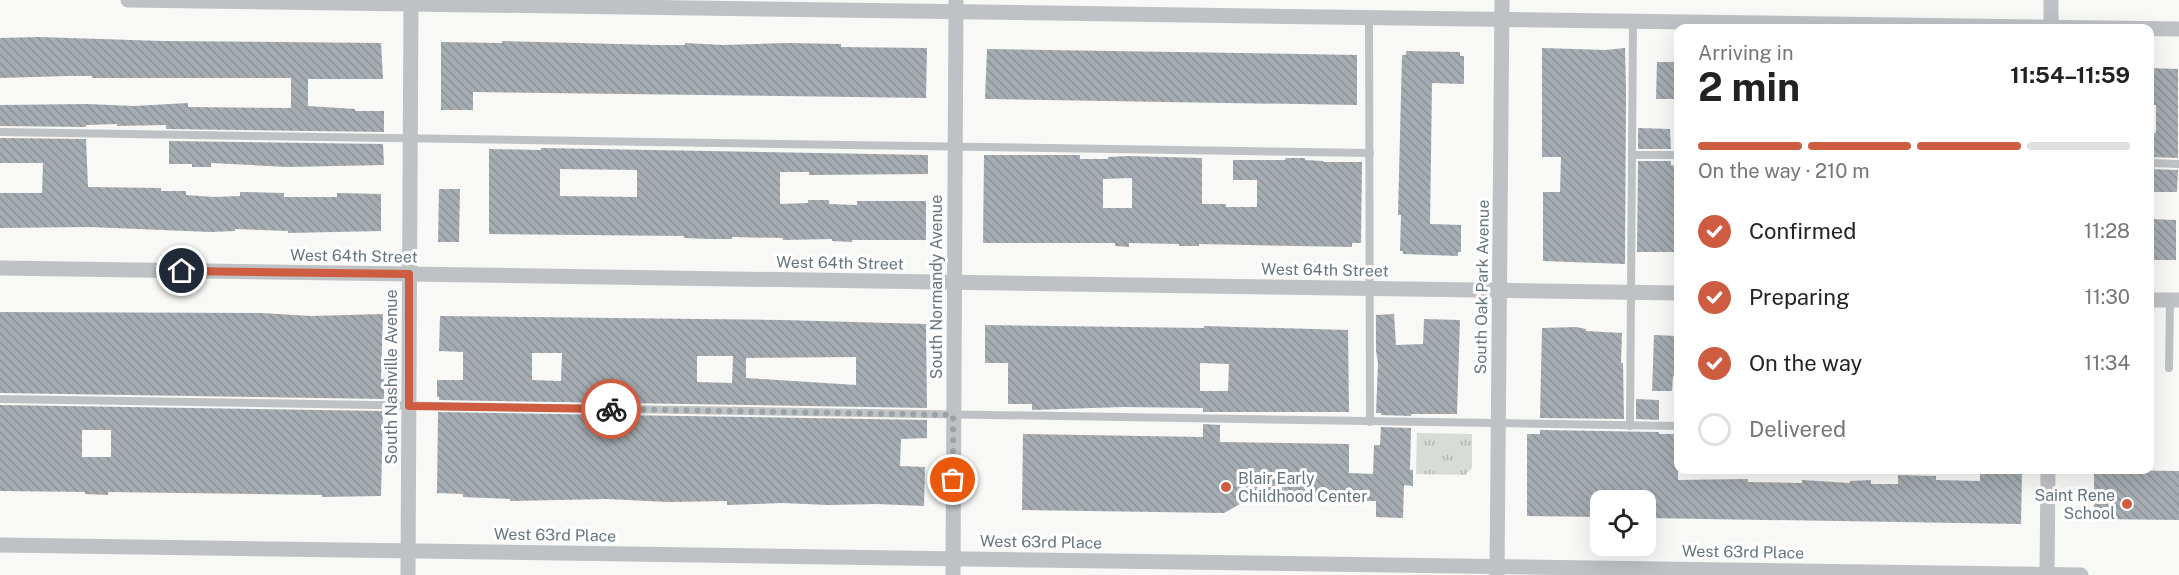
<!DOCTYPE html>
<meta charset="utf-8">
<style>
:root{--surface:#fff;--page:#f6f6f6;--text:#222;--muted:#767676;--line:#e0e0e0;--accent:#ce5c40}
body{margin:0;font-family:"Public Sans",sans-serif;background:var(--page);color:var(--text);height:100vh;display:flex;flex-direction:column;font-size:22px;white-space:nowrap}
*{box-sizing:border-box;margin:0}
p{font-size:20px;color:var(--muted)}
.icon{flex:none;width:33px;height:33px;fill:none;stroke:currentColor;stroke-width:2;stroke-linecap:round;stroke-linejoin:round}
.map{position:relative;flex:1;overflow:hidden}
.drawer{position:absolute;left:1674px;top:24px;width:480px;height:450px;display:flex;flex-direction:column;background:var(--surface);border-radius:12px;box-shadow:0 6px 24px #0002}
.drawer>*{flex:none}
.buttons{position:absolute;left:1590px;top:490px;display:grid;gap:12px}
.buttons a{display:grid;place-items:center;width:66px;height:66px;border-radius:12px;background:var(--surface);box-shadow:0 6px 24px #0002;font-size:30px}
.pin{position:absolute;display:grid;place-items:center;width:51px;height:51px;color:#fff;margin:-26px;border:3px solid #fff;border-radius:50%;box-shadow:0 2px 6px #0007}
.courier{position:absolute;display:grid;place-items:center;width:60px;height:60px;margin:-30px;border:4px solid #ce5c40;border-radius:50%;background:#fff;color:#222;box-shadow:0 2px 8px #0007}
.overview em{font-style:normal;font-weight:700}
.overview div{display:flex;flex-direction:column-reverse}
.overview{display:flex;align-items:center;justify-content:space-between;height:102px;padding:0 24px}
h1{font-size:39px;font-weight:700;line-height:45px}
.bar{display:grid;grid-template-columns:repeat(4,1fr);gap:9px 6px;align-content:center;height:72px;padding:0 24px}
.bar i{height:8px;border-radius:4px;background:var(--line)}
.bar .active{background:var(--accent)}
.bar p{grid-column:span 4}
ol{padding:0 24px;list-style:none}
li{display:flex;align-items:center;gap:18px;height:66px}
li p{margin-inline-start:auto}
li .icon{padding:6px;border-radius:50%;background:var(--accent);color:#fff;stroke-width:4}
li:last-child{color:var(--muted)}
li i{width:33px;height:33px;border:3px solid var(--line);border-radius:50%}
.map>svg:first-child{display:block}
.park{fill:url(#park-tufts)}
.building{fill:url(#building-back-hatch);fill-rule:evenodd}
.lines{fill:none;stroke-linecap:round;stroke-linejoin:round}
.lane{stroke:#bec2c5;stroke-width:8}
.street{stroke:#bec2c5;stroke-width:15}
.done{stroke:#99a2a7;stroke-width:6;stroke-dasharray:0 10.8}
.route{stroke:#ce5c40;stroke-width:8}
.poi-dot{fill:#ce5c40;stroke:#fff;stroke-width:2}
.labels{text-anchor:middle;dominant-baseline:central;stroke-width:6;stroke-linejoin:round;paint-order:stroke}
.street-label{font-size:16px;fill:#66747d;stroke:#fff}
.poi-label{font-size:16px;fill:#66747d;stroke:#fff;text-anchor:start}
</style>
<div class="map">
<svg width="2179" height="575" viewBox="0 0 2179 575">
<defs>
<pattern id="park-tufts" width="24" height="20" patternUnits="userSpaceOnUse" patternTransform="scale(1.5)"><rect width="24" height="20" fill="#d8dcd6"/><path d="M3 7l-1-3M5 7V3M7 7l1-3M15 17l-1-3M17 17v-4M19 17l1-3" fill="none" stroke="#b3b7b3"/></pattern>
<pattern id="building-back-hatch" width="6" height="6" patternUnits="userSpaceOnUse" patternTransform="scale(1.5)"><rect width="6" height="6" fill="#a6adb2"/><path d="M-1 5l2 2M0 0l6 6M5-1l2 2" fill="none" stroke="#8b9196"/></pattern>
</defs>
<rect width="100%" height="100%" fill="#f8f8f6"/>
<path class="park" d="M1417,433l55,1v34l-7,7 -49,-1z"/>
<g class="building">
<path d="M39,37l123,4 219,2 2,36h-75v27l47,3v2h29v21l-218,-3v-4l-49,1v-2l-31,1v2l-86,-1v-21l87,-1 47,2 54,-3v4l103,1v-30h-199v-2h-24l-68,2v-40z"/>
<path d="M502,41l156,4h27v-2l38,2 64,-2 54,1v3l86,1 -1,50 -453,-6v18h-32v-68l61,1z"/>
<path d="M1542,48l63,2 20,-2 1,41 -1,175 -82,-3v-69h17l1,-35h-19z"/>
<path d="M987,49l370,6v50l-372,-6z"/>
<path d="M1406,51l54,1v4h4v28l-32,-1 -2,141 31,1v27h-3v4l-55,-2v-3h-3l1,-36h-3l4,-160h4z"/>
<path d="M1657,62h20v37h-21z"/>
<path d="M2150,68l28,1v89l-28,-1v-24h6v-28h-6z"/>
<path d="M1638,128l32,1 1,20h-33z"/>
<path d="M0,138l86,1 2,48 73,1v3h25v4l28,2 26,-1v-4l44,1v4h53v-4l44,1v37l-93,2v-2l-53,-2v2l-25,1 -120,-5 -90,1v-35h42l1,-30h-43z"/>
<path d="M169,141l214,3 1,21 -97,2 -76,-4v4h-19v-3h-23z"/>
<path d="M541,148l387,7v19l-119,1v-3h-29v32l28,-1v-3h21v4l28,1v-4h69v39h-74v2l-20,-1v-2l-49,1v-2l-51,-1v2h-22l-26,-1v-2l-195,-2v-85l52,1zM560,169l77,1v27l-77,-1z"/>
<path d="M984,155h96v4h28v-2l20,-1 74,2v46h24v3h31v-27h-24v-20h52l1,-2h19v2l18,1v1h39l-1,81h-9v4l-153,-3v2h-20v-2l-50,-1v4l-14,-1v-3h-132zM1132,178v30h-29v-29z"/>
<path d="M1638,161h33v4l7,1v86h-41z"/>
<path d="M2150,169l28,1 -1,22h-27z"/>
<path d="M439,189h21l-1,53h-21z"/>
<path d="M2150,219l26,1v40h-26z"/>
<path d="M0,312l261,1 50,3 72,-2 -2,65h3v19l-1,1 -383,-6z"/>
<path d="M1394,314l2,31 27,-1 1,-25 36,1 -3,94h-46v2l-30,-1v-2h-5l2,-50 -2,-12v-36z"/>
<path d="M440,316l342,4 144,4 1,84 -488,-8v-3h-2v-17h26v-28l-24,-1zM532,353h30l-1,28 -29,-1zM697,356h36l-1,27 -35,-1zM856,357v28l-110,-7v-20z"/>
<path d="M985,325l219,3v-2l144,4 1,82h-146v-4l-80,-1 -91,3v-6h-24v-41h-23zM1200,363l29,1 -1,27h-28z"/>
<path d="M1576,327l10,2v2l36,2 -1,30h2l1,56 -84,-1 2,-90z"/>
<path d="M1654,335l24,1v40h-5l-1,15h-20z"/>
<path d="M1636,399l23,1v20l-23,-1z"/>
<path d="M0,405l383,6 -2,85 -59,1v-2l-214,-3v3l-23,-1v-2l-85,-1zM82,430h29v27h-29z"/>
<path d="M438,412l489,8v18l-26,1 -1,27 25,1 -1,39 -47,-2 -49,1 -45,-2 -56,2v-4l-59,1 -61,-3 -97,2v-2l-47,-2v-3l-26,-1z"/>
<path d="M1203,424l17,1v17l129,2v29l24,1 1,-29h6l1,-18 30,1 -1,42h3v16l-9,-1 -1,33 -27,-1v-16l-127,-2 -25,14 -202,-3 1,-76 180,3z"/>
<path d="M1540,430l119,2v2h19v46l70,-1v3l54,1v-3l48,3v-2l21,-1v4h27v-9l38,1v4l44,1v-9l42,1 -1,51 -375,-6v-17h-46v16l-73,-1v-82h13z"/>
<path d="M2094,470l85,1v49l-85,-1z"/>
</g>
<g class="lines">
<g class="lane">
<path d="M1369,18l1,404"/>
<path d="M0,132l1370,21"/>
<path d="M1632,155h46"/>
<path d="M2150,163l29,1"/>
<path d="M2169,368l1,-68"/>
<path d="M0,399l1678,27"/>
<path d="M1630,426l3,-405"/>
</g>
<g class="street">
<path d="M128,0l2051,29"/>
<path d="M2051,28v-28"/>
<path d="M0,268l1678,25"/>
<path d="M2150,300h29"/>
<path d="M0,545l2081,30"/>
<path d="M408,575l3,-575"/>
<path d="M953,575l3,-575"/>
<path d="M1497,575l5,-575"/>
<path d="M2047,575l1,-105"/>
</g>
</g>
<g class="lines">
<path class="done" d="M611,409l342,6v65"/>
<path class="route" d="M182,271l227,3v132l202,3"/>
</g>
<g class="poi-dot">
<circle cx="1226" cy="487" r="6"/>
<circle cx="2127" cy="504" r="6"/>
</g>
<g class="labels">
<g class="street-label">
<text transform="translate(354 256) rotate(1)">West 64th Street</text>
<text transform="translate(840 263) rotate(1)">West 64th Street</text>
<text transform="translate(1325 270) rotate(1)">West 64th Street</text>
<text transform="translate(936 287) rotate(-90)">South Normandy Avenue</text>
<text transform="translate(1482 287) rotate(-89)">South Oak Park Avenue</text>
<text transform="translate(391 377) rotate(-90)">South Nashville Avenue</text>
<text transform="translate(555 535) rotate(1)">West 63rd Place</text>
<text transform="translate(1041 542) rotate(1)">West 63rd Place</text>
<text transform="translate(1743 552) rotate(1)">West 63rd Place</text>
</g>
<g class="poi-label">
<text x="1238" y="478">Blair Early<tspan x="1238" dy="18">Childhood Center</tspan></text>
<text x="2115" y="495" text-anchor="end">Saint Rene<tspan x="2115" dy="18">School</tspan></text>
</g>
</g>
</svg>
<div class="buttons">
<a><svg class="icon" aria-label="locate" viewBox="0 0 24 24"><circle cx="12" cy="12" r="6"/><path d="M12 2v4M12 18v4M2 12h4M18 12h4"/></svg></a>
</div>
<div class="pin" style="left:953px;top:480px;background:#ea580c"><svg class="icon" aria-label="bag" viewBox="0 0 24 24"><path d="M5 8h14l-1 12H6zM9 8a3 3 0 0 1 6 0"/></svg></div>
<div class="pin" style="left:182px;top:271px;background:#1f2937"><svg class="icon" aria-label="home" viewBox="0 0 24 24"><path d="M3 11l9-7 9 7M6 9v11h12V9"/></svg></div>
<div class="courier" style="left:611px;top:409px"><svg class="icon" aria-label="bike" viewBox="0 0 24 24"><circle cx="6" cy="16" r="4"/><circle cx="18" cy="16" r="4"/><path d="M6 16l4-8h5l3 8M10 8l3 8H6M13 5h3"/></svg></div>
<section class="drawer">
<div class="overview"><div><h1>2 min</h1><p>Arriving in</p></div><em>11:54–11:59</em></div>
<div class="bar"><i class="active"></i><i class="active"></i><i class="active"></i><i></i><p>On the way · 210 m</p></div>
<ol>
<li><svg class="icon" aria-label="check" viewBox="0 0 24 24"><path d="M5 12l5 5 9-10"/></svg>Confirmed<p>11:28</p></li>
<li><svg class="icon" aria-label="check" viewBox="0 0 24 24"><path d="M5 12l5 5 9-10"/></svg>Preparing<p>11:30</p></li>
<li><svg class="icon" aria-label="check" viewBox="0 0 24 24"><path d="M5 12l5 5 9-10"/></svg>On the way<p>11:34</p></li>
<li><i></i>Delivered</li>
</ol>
</section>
</div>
